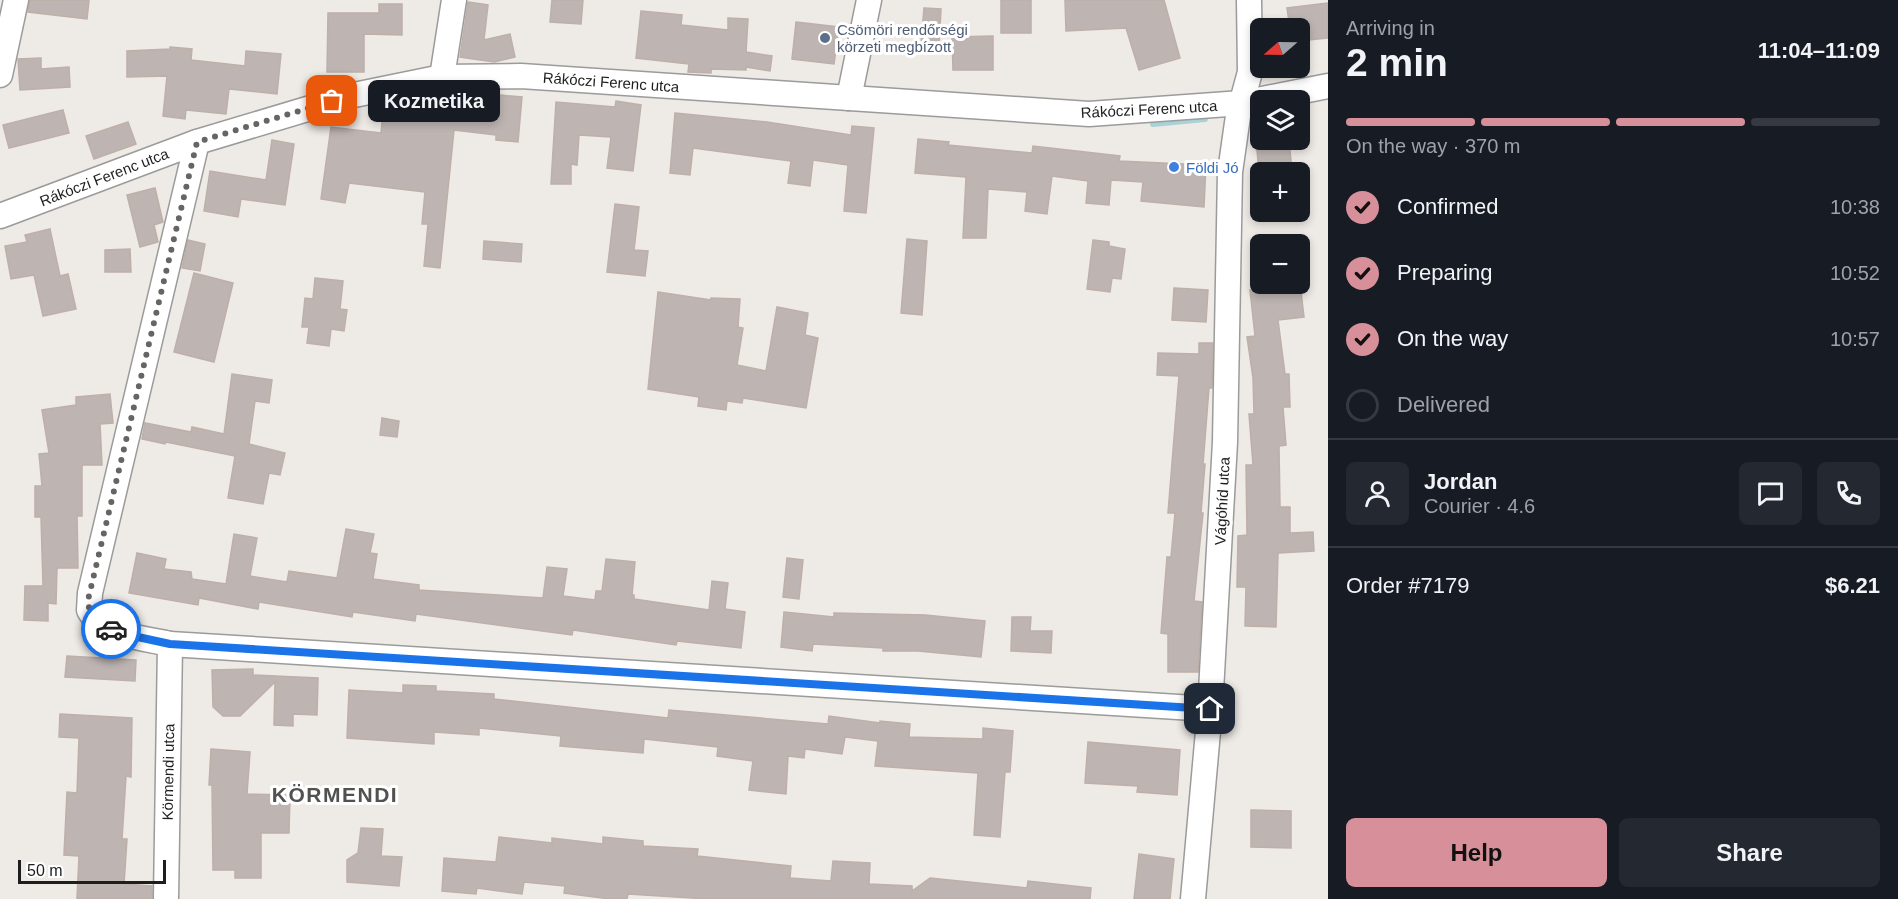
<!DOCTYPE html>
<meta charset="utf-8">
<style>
:root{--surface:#171b24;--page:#242831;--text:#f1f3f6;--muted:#9ea1a6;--line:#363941;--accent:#d78f99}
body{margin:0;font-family:Arial,sans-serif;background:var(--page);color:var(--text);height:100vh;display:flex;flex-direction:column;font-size:22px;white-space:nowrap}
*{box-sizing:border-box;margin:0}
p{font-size:20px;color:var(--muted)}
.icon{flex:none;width:33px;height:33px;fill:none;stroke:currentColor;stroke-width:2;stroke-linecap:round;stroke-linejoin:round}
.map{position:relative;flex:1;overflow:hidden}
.side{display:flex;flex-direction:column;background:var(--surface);width:570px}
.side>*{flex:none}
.needle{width:39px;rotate:250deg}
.buttons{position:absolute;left:1250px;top:18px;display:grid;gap:12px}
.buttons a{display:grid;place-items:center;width:60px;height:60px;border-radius:9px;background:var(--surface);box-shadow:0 3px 9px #0003;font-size:30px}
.scale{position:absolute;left:18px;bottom:15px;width:148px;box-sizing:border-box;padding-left:6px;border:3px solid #1e1e1e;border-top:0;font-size:16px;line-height:21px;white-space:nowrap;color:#1e1e1e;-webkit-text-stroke:4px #fff;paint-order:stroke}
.pin{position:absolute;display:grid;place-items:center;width:51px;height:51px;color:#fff;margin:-26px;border-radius:12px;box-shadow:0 3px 9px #0006}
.courier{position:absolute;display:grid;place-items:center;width:60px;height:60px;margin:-30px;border:4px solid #1a73e8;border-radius:50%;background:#fff;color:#222;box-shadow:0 2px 8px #0007}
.bubble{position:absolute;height:42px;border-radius:9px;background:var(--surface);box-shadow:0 3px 9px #0003;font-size:20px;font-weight:800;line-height:42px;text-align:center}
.headline em{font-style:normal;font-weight:800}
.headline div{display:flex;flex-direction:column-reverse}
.headline{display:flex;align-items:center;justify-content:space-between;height:102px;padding:0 18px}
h1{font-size:39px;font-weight:800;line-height:45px}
.bar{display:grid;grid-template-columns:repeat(4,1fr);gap:9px 6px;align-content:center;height:72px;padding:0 18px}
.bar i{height:8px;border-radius:4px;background:var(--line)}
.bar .on{background:var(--accent)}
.bar p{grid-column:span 4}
.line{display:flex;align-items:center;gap:15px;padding:0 18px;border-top:2px solid var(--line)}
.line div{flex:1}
.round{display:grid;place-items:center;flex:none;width:63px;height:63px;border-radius:9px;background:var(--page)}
ol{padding:0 18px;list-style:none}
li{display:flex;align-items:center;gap:18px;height:66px}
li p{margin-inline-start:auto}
li .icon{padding:6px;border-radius:50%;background:var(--accent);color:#111;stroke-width:4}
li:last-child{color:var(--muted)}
li i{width:33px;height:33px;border:3px solid var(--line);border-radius:50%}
.primary-button{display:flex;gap:12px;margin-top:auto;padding:12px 18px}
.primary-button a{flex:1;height:69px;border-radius:9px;background:var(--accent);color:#111;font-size:24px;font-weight:800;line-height:69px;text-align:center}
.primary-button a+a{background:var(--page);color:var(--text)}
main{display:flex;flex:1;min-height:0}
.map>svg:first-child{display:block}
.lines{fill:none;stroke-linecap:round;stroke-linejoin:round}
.stream{stroke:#a9d2d7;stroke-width:6}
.building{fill:#beb5b2;stroke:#beafa8;stroke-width:1.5}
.minor-casing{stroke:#9b9b9b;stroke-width:27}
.minor{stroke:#fff;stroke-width:24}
.done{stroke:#676564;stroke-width:6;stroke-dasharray:0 10.8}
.route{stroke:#1a73e8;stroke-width:8}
.service-dot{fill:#5c6f8a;stroke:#fff;stroke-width:2}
.shop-dot{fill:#3f7fe0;stroke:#fff;stroke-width:2}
.labels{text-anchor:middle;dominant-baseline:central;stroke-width:6;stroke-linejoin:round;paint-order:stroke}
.service-label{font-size:15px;fill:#4e5e75;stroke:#fff;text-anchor:start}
.street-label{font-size:15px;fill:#1e1e1e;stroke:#fff}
.shop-label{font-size:15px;fill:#366cbe;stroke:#fff;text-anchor:start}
.district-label{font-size:21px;font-weight:bold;letter-spacing:1.5px;fill:#515151;stroke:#fff}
</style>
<main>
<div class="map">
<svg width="1328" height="899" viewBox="0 0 1328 899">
<rect width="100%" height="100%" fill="#eeeae5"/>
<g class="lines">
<path class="stream" d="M1153,124l52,-5"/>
</g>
<g class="building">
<path d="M30,0h59l-2,19 -59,-7z"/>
<path d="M552,0h31l-2,24 -31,-2z"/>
<rect x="1001" y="0" width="30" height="33"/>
<path d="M1065,0h99l16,58 -41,12 -13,-42 -60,3z"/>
<path d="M468,2l20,3 -4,35 26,-6 5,23 -21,5 -34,-5z"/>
<path d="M1328,3v35l-29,3v-13h-9l-3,-20z"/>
<path d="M379,4h23v31l-38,-1v38h-37l1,-59h51z"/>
<path d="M924,8l17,1 -2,37 -18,-2z"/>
<path d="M641,11l41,4 -1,10 47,5v-12l20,1 -2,33 26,4 -2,15 -24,-4v3l-35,-1v4l-23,-1 1,-8 -53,-6z"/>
<path d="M796,22l43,5 -5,37 -42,-5z"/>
<path d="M993,36v34h-40l-1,-33z"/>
<path d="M170,47l22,2 -1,11 54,6 1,-15 35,3 -4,40 -48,-5 -3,25 -40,-4 -1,9 -22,-3 4,-40 -40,1v-26l43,-2z"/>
<path d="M41,58v11l28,-2 1,20 -50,3 -2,-31z"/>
<path d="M500,95l22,2 -4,45 -22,-2v-5l-42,-5 -14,138 -16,-2 4,-42h-6l3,-32 -76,-9 -4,20 -24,-4 10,-72 50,6 2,-21 50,6 2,-20 64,7z"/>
<path d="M616,101l25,4 -8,66 -26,-3 4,-31 -32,-2 -2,30 -6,-1v20h-20l5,-82 59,5z"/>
<path d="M63,110l6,23 -60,15 -6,-23z"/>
<path d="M675,113l92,9 84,13 1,-9 22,2 -8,85 -22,-2 4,-46 -35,-5 -3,26 -22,-3 3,-22 -98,-13 -3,27 -20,-2z"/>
<path d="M128,122l8,22 -42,15 -8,-23z"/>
<path d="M918,139l31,3 -1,3 84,8 1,-7 87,10 -1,5 87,4 -2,42 -63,-6 2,-19 -32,-2 -2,25 -23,-2 2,-22 -36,-5 -5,38 -22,-3 2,-19 -39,-3 -2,49h-23l3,-61 -51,-4z"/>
<path d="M272,140l22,4 -9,61 -44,-6 -3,18 -34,-6 6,-40 56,9z"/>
<path d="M1256,140h33l3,32h-33z"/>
<path d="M155,188l8,34 -9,3 4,17 -18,5 -13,-52z"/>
<path d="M615,204l24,3 -5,43 14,1 -3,25 -38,-4z"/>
<path d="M50,229l10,47 8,-2 8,35 -33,7 -9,-41 -23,4 -6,-33 22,-4 -2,-7z"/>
<path d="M907,239l20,2 -5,74 -21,-2z"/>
<path d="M188,240l17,4 -5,27 -18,-3z"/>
<path d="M1093,240l16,2v4l16,3 -4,30 -9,-1 -2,14 -23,-3z"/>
<path d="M484,241l38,3 -1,18 -38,-3z"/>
<path d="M130,249l1,23h-26v-22z"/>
<path d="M194,273l39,10 -19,79 -40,-10z"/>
<path d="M315,278l28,3 -3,28 7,1 -3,21 -13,-2 -2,17 -22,-3 2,-16h-7l3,-29 8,1z"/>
<path d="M1300,283l4,34 -26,3 7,54h4l1,33h-7l3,38 -7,1 1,61h10v26l23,-1 1,19 -36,2 -2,74 -31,-1 1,-39h-9l1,-51 9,-1 -1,-70h7l-4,-51h5l-1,-36 -6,-41 8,-1 -5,-46z"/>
<path d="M1174,288l34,2 -2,32 -34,-2z"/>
<path d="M658,292l53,8v-2l29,1 -2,28 5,1 -6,37 29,6 11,-64 31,6 -3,22 13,3 -12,70 -63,-10 -1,5 -15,-2 -1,9 -28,-4 1,-9 -51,-8z"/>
<path d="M1199,343h14l-1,45h-3l-6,76h2l-4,49h2l-9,88 8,1 -4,70h-30v-38l-7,-1 6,-76h4l4,-44h-7l11,-137 -22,-1 1,-22 41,1z"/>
<path d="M232,374l40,6 -3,23 -14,-2 -6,43 36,9 -5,22 -11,-2 -6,31 -35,-6 7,-42 -69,-14 -1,2 -23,-5 3,-16 46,9 1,-5 32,7z"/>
<path d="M110,394l3,29 -13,1 2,41h-20v51h-5l1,52h-21l-1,36 -8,-1v18l-24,-1 1,-34h18l-2,-69h-6v-31h7l-3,-32 10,-1 -7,-43 34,-5v-8z"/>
<path d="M382,418l17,3 -2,16 -17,-2z"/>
<path d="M346,529l28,5 -4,19 7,1 -4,25 46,6v5l124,8 4,-31 20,2 -4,27 32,4 1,-9h6l4,-32 29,3 -3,33h2v4l75,11 3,-29 16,2 -3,26 20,3 -4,36 -64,-7 -1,4 -103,-15 -1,5 -156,-21 -1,7 -62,-9 -1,5 -93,-15 -1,7 -59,-11 -1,7 -69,-12 8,-40 29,6 -2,10 27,3 1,7 34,5 8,-50 23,4 -7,38 37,6 2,-11 48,7z"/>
<path d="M787,558l16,2 -4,39 -16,-2z"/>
<path d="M784,612l50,5v-4l91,2 60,6 -4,36 -63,-6h-35v-3l-70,-4 -1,7 -31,-4z"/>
<path d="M1012,617h19l-1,14h22l-1,22 -40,-2z"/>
<path d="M67,656l69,4 -1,21 -70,-4z"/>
<path d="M253,669v6l65,3 -1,37 -24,-1v12l-19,-1 1,-43 -35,34h-17l-10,-9 -1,-37z"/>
<path d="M403,685l33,1v5l58,3v5l174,19 1,-8 159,14 1,-8 51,7v-2l30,3 -1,13 74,2v-11l30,3 -3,41h-5l-5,65 -26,-2 4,-62 -103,-7 3,-25 -33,-4 -3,17 -37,-5 -1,9 -16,-2 -2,38 -37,-4 4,-29 -36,-5 1,-9 -74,-8 -1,14 -83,-7 1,-10 -82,-8v7l-45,-3v12l-87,-6 2,-48 54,3z"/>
<path d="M60,714l72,4 -1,59 -5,-1 -4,63h5l-3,45 28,2v13h-75l2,-43 -15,-1 3,-63 10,1 2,-55 -20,-1z"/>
<path d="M1088,742l92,8 -3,45 -40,-3 1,-6 -53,-3z"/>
<path d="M211,749l39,3 -3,42 43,1 -1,38h-28v45h-26v-8h-22l-1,-85h-3z"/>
<path d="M1251,810l40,1v37l-40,-1z"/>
<path d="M361,828l22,1 -2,27 21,1 -3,29 -52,-4v-22l11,-7z"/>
<path d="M499,837l53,6v-5l51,6v-7l40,4v5l55,3 -1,7 94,10 -1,12 41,3 2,-20 37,2 -1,21 43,2v5l18,-13 97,10 1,-7 63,7 -1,11h-382l-80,-5 -1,5h-17l-46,-6 1,-7 -41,-4 -2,12 -45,-6 -1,6 -34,-3 2,-33 52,4z"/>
<path d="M1139,854l35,5 -4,40h-36z"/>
</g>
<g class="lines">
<g class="minor-casing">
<g id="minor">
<path d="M0,75l16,-75"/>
<path d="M442,77l12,-77"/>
<path d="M849,98l20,-98"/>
<path d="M197,142l-107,451 -1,17c14,26 55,28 81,34l1040,65"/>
<path d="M0,216l197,-74 157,-47 88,-18 79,-1 568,38 153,-11 86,-17"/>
<path d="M166,899l4,-255"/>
<path d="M1193,899l17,-190 15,-267 5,-270 8,-56 12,-44 -1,-72"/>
</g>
</g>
<use href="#minor" class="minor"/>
</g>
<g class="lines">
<path class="done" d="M111,629c-14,-6 -22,-12 -23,-29l109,-458 135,-41"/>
<path class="route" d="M111,629l13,5 46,10 1040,65"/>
</g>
<circle class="service-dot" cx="825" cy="38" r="6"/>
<circle class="shop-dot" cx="1174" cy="167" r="6"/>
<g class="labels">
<g class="service-label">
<text x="837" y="29">Csömöri rendőrségi<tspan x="837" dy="17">körzeti megbízott</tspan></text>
</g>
<g class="street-label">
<text transform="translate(611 82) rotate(4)">Rákóczi Ferenc utca</text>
<text transform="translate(1149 109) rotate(-3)">Rákóczi Ferenc utca</text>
<text transform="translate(104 177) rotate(-21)">Rákóczi Ferenc utca</text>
<text transform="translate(1222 501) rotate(-87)">Vágóhíd utca</text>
<text transform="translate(168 772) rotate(-89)">Körmendi utca</text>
</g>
<g class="shop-label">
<text x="1186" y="167">Földi Jó</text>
</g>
<g class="district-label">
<text x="335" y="794">KÖRMENDI</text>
</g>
</g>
</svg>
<div class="buttons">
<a><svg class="needle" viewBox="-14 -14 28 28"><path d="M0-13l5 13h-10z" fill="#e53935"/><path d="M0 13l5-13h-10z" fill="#9ea1a6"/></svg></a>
<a><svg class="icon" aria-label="layers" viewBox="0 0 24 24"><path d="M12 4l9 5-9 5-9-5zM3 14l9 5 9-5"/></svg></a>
<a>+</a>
<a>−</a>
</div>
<div class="scale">50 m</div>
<div class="pin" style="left:332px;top:101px;background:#ea580c"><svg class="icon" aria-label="bag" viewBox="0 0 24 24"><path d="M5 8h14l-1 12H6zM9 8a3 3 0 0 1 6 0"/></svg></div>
<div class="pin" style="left:1210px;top:709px;background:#1f2937"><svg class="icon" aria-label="home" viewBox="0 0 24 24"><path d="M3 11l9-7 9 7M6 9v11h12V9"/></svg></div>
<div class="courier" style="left:111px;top:629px"><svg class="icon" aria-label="car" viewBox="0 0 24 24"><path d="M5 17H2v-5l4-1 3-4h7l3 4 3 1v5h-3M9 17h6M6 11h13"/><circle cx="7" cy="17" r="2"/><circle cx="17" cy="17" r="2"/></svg></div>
<div class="bubble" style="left:368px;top:80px;width:132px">Kozmetika</div>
</div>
<section class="side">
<div class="headline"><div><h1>2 min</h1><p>Arriving in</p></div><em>11:04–11:09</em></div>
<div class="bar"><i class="on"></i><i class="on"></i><i class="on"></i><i></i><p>On the way · 370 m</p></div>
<ol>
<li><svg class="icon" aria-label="check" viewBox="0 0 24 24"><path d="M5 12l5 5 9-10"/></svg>Confirmed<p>10:38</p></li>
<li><svg class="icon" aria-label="check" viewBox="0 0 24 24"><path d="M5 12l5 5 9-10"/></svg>Preparing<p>10:52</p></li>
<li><svg class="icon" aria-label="check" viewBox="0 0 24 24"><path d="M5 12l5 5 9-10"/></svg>On the way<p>10:57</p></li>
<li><i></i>Delivered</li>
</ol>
<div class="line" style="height:108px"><a class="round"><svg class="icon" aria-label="person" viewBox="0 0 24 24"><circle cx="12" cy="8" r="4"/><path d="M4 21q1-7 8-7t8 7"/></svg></a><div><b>Jordan</b><p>Courier · 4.6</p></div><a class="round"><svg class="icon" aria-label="chat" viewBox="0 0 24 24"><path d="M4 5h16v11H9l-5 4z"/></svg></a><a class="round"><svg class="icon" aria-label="phone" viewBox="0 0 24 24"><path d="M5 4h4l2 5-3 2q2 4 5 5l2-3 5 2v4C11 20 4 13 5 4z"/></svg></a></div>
<div class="line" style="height:78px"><div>Order #7179</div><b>$6.21</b></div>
<div class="primary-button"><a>Help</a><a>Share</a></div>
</section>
</main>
